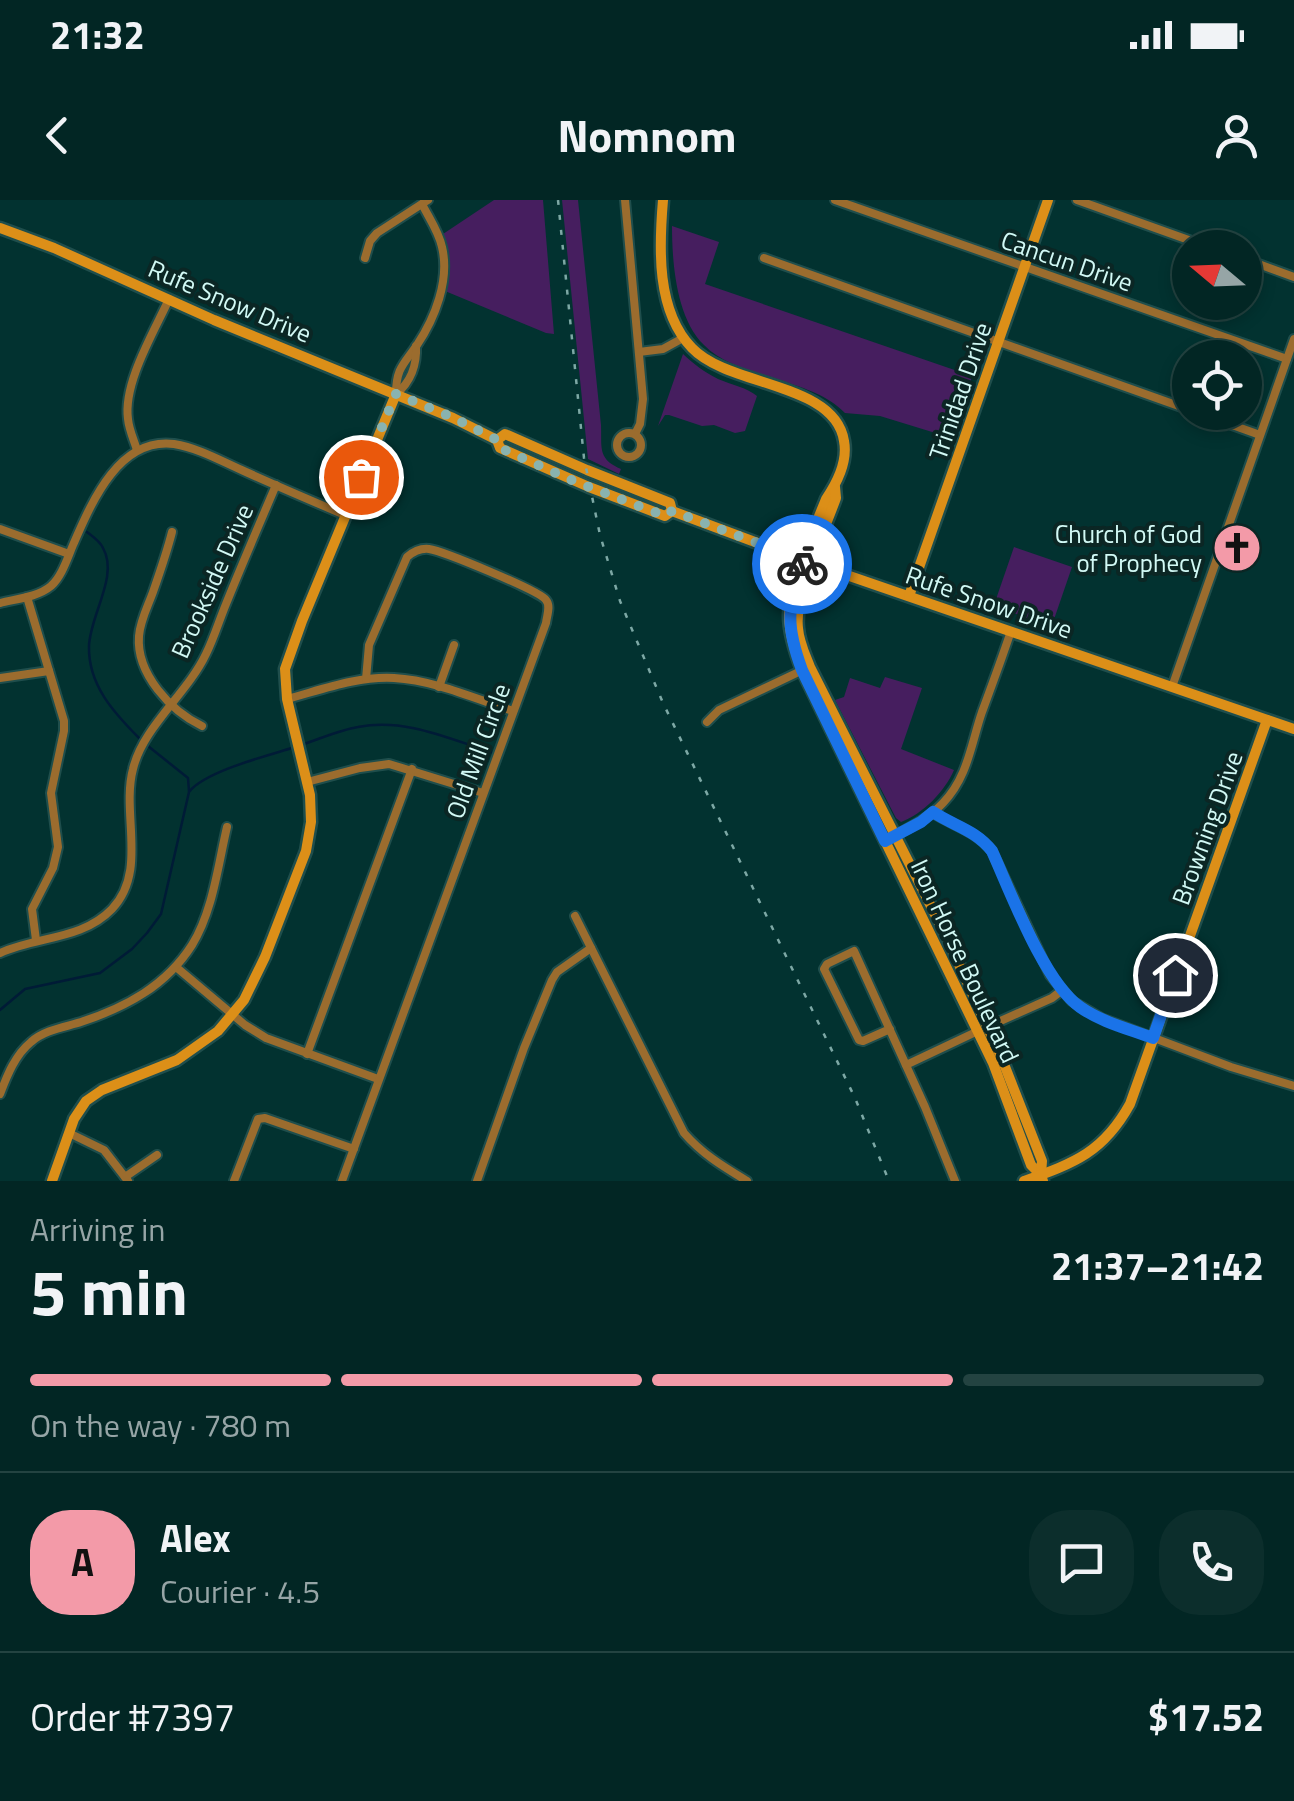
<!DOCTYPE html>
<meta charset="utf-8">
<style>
:root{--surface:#022624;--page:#0c2e2c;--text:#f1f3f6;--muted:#96a5a6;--line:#234341;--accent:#f39aa8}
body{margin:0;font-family:"Titillium Web",sans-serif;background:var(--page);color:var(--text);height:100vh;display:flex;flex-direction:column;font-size:38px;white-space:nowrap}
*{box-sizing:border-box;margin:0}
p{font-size:32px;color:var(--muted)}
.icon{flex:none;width:55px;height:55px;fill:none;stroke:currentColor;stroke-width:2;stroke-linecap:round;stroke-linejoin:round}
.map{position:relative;height:981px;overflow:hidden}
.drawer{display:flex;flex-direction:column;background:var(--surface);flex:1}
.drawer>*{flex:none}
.needle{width:65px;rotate:289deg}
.controls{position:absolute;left:1172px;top:30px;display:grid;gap:20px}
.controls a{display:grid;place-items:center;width:90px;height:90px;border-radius:50%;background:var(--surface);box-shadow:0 5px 15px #0003,0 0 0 2px var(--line);font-size:50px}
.pin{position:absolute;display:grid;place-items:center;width:85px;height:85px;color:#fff;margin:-42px;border:5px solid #fff;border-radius:50%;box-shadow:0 2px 10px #0007}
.courier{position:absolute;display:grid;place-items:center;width:100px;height:100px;margin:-50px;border:8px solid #1a73e8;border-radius:50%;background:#fff;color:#222;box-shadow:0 2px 12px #0007}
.overview em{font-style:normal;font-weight:700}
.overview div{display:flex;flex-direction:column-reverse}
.overview{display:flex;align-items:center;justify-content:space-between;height:170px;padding:0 30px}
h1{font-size:65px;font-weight:700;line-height:75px}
.bar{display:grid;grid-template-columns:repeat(4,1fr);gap:15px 10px;align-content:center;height:120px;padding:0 30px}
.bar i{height:12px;border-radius:8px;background:var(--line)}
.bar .selected{background:var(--accent)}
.bar p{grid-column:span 4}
.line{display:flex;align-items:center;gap:25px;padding:0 30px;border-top:2px solid var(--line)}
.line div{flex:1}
.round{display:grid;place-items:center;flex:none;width:105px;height:105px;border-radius:40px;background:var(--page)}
.status{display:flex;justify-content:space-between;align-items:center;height:70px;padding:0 50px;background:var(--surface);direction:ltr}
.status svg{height:28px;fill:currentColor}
header{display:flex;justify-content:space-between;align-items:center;height:130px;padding:0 30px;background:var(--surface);font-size:45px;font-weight:700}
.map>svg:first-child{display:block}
.green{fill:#461e5f}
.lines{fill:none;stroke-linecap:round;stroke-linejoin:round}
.stream{stroke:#001b36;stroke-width:2.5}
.street-casing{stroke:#1f4e4c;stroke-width:12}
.secondary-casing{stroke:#1f4e4c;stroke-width:15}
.street{stroke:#9b6c2e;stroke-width:8}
.secondary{stroke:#dc8f18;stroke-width:10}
.rail{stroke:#7da8a5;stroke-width:2.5;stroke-dasharray:5 10;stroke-linecap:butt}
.done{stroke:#89b3b0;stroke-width:10;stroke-dasharray:0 18}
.route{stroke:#1a73e8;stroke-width:12}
.labels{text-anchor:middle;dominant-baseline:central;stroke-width:8;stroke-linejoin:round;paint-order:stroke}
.street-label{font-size:25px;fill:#d2f9f5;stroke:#0b2624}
.poi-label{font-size:25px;fill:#d2f9f5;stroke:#0b2624;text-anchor:end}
</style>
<div class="status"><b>21:32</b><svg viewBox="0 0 49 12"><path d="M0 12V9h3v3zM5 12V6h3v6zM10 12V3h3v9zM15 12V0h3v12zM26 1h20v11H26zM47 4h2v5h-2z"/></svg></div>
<header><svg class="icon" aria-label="back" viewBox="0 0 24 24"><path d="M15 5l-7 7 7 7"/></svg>Nomnom<svg class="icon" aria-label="person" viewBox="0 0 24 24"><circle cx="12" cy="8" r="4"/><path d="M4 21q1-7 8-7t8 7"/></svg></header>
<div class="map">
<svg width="1294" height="981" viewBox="0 0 1294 981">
<rect width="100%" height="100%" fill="#023230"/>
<g class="green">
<path d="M494,0h49l11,134 -8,-1 -101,-42c5,-20 4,-38 -2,-57z"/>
<path d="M562,0h16l23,225c1,22 -4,34 20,44l-2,5 -31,-15z"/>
<path d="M672,26l47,16 -14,42 267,92 -17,63 -75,-23 -35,-3c-18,-18 -39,-24 -62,-32 -26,-9 -60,-16 -79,-36 -28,-27 -32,-83 -32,-119z"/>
<path d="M683,154c11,10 21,18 35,25 14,6 28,8 39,17l-12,35 -10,2 -21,-8 -12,1 -33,-11h-4l-7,11z"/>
<path d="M1014,347l58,20 -21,61 -57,-23z"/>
<path d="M885,477l37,11 -21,61 53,21c-9,21 -31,44 -53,52l-5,-4 -61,-118 9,-3 6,-19 30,10z"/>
</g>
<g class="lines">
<g class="stream">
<path d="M87,332c5,4 13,9 16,16 16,28 -13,67 -14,98 -1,39 25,67 51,93"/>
<path d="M304,544c18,-6 36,-14 54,-17 47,-9 89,11 133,25"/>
<path d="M148,546l40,32 1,13"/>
<path d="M0,810l25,-21 75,-16 32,-24 15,-16 14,-19 28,-122c15,-20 77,-36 103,-44"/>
</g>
<g class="street-casing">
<g id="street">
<path d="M625,0l18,199 -3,25 -5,10"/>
<path d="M835,0l452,159"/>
<path d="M1077,0l134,48"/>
<path d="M365,58l5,-17 7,-8 51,-33"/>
<path d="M764,58l426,152"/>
<path d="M1245,59l49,18"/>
<path d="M639,152l24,-3 20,-11"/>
<path d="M396,194c0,-26 8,-30 21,-49 18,-27 33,-65 25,-98 -3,-15 -13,-29 -20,-43"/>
<path d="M396,194c15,-12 21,-30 20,-48"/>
<path d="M1196,212l64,23"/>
<circle cx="629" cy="245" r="12"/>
<path d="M137,250c-3,-10 -8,-20 -9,-31 -5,-36 26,-87 41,-120"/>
<path d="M0,329l69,25"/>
<path d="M172,332c-5,20 -12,40 -19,60 -5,14 -13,29 -14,44 -3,38 32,75 63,90"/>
<path d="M27,397l37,124v10l-13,62 7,54 -5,21 -21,41 4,31"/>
<path d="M0,403c16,-4 38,-6 51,-17 11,-10 16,-27 22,-41 18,-41 45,-108 101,-101 25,4 49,18 72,28 33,15 66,29 99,43"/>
<path d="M0,478l49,-7"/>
<path d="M439,487l15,-42"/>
<path d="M1172,487l122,-348"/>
<path d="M287,499c34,-9 70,-23 107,-21 40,2 82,21 119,33"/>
<path d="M707,522l12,-12 86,-41"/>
<path d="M307,582l53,-14 29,-4 94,29"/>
<path d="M933,613c21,13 43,18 59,38l58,124 22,26 29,17 130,49 63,19"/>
<path d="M885,641c21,-12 41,-20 58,-38 25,-26 28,-59 39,-91 10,-27 20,-54 29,-81"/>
<path d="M575,716l109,217c18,21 40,34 63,48"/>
<path d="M0,753c38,-17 82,-13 112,-44 36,-38 9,-95 21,-140 10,-42 54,-75 73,-115 8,-16 13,-33 20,-50 16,-40 33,-79 50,-119"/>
<path d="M176,767l69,58 21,13 112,41"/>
<path d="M987,827l65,-29 9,-7"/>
<path d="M890,829l-27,12 -4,-1 -35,-71 3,-5 27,-13 71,156 30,74"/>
<path d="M307,854l105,-285"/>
<path d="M906,865l72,-34"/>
<path d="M0,894c7,-18 15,-39 31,-52 13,-12 34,-15 50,-20 45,-15 85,-36 111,-77 21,-34 26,-80 35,-118"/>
<path d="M69,933l35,17 24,31"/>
<path d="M125,977l32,-22"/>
<path d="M234,981l24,-62 7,-1 89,31"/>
<path d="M342,981l204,-558c1,-8 5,-17 0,-23 -6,-9 -103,-49 -117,-51 -9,-1 -15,2 -22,8l-38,88 -3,34"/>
<path d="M477,981l47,-133 28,-68 5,-8 34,-24"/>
</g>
</g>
<g class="secondary-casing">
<g id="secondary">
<path d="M663,0c-4,47 -7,111 29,148 37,39 143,34 152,93 4,21 -7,42 -18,58 -12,30 -36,85 -37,116 0,19 6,37 13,55l191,393 38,102 10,10 2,6"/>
<path d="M0,28l54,20 160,72 239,98 44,22 3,8 89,39 76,29 7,-5 131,49 491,169"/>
<path d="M497,240l8,-6 82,36 83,33 2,8"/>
<path d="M835,287l1,11c-12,34 -42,96 -38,130 1,14 7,26 12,39l137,271 55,121 40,102 -1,14"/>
<path d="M909,396l139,-396"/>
<path d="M52,981l22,-62 12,-18 16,-11 75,-30 41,-29 26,-31 21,-43 41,-106 5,-29 -1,-27 -23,-96 -2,-30 17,-48 94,-227"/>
<path d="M1024,981c50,-18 79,-28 106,-77l137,-384"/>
</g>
</g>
<use href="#street" class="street"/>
<use href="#secondary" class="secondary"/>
<path class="rail" d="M558,0l26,258 16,77 20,66 43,102 192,395 34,83"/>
</g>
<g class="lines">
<path class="done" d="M361,277l35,-83 58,24 43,22 3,8 76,34 89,34 7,-5 16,6 115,43 -1,4"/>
<path class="route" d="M802,364c-14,45 -17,60 0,106l83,171 36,-19 12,-10c21,14 43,18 59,39 19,42 52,131 88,156 21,15 49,22 73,31l22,-63"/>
</g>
<defs>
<g id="church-disc" transform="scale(2.5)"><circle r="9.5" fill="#f39aa8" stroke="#0b2624"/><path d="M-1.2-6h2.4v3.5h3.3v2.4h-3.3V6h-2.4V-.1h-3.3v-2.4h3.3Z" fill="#111"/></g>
</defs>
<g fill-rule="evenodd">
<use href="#church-disc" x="1237" y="348"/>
</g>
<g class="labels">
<g class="street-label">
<text transform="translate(1067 61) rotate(19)">Cancun Drive</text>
<text transform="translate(230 101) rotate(23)">Rufe Snow Drive</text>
<text transform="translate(960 191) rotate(-71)">Trinidad Drive</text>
<text transform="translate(212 381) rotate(-66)">Brookside Drive</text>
<text transform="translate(989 402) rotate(19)">Rufe Snow Drive</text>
<text transform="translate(478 551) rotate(-70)">Old Mill Circle</text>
<text transform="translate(1207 628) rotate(-70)">Browning Drive</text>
<text transform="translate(965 761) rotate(65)">Iron Horse Boulevard</text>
</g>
<g class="poi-label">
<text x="1202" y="334">Church of God<tspan x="1202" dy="29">of Prophecy</tspan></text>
</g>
</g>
</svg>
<div class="controls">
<a><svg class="needle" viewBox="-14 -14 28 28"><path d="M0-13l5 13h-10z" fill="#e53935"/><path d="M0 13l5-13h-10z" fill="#96a5a6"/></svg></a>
<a><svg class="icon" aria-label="locate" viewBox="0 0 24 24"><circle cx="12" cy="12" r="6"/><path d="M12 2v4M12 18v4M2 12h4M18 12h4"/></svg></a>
</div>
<div class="pin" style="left:361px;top:277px;background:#ea580c"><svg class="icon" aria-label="bag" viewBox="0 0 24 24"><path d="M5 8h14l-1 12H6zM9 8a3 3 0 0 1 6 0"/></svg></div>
<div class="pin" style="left:1175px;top:775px;background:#1f2937"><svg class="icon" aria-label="home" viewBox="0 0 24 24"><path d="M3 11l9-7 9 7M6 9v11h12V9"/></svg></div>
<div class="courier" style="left:802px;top:364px"><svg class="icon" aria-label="bike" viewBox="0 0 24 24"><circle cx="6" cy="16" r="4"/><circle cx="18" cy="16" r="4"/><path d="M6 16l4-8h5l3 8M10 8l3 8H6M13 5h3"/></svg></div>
</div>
<section class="drawer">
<div class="overview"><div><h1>5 min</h1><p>Arriving in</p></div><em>21:37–21:42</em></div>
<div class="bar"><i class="selected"></i><i class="selected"></i><i class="selected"></i><i></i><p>On the way · 780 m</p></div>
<div class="line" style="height:180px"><b class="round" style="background:var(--accent);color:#111">A</b><div><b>Alex</b><p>Courier · 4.5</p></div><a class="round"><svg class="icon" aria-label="chat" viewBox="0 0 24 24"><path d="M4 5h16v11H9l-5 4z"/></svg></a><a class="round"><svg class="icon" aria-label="phone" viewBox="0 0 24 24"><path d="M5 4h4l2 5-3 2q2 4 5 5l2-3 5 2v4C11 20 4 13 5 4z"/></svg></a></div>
<div class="line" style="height:130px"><div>Order #7397</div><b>$17.52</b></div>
</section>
